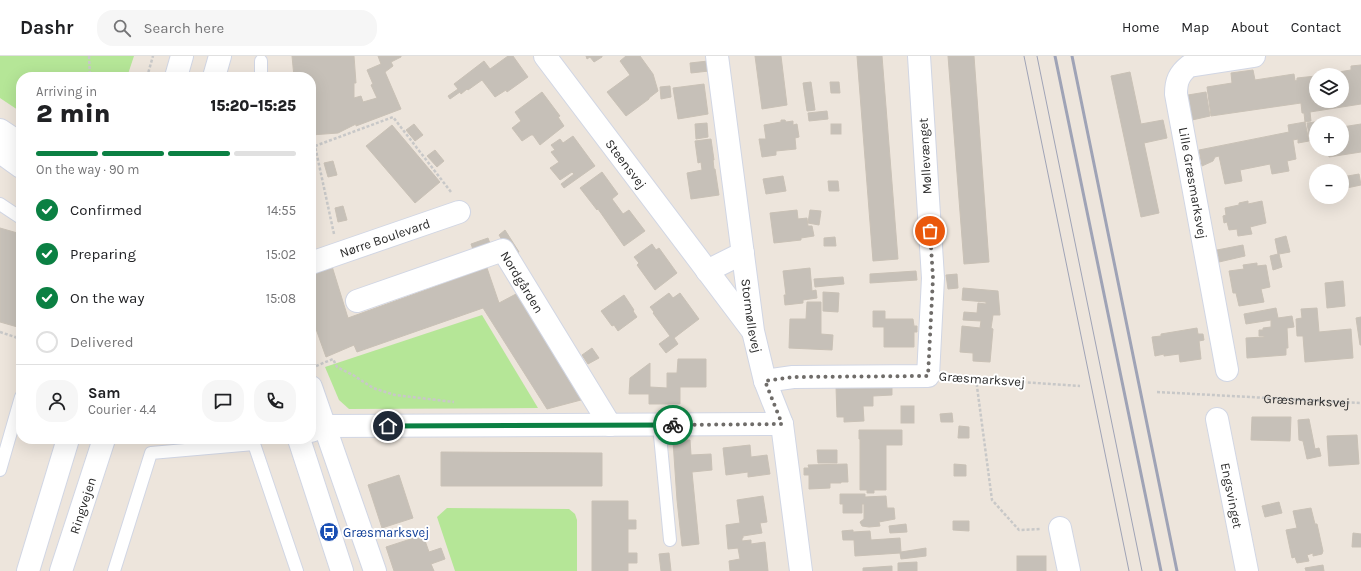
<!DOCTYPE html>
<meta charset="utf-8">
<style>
:root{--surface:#fff;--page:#f6f6f6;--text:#202124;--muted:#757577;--line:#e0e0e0;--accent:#0b8043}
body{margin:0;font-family:Karla,sans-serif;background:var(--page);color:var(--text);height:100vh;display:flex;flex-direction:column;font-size:15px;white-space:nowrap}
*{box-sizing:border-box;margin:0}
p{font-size:13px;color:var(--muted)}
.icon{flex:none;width:22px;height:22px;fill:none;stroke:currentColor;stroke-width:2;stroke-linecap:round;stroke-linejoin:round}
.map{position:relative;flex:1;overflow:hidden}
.panel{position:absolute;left:16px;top:16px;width:300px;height:372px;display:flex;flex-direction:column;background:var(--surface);border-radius:16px;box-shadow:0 4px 16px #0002}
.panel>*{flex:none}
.buttons{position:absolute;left:1309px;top:12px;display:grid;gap:8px}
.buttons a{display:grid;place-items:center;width:40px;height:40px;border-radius:50%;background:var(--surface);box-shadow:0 4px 16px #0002;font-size:20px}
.pin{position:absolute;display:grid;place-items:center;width:34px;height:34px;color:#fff;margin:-17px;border:2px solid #fff;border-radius:50%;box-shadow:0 1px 4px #0007}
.courier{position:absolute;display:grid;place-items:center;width:40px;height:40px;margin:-20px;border:3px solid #0b8043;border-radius:50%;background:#fff;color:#222;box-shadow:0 1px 5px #0007}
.summary em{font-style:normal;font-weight:800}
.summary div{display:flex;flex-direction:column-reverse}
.summary{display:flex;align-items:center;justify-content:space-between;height:68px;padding:0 20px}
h1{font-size:26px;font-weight:800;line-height:30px}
.bar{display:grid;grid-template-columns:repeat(4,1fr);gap:6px 4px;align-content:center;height:48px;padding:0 20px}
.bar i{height:5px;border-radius:3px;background:var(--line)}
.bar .active{background:var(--accent)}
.bar p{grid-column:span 4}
.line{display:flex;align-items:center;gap:10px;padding:0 20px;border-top:1px solid var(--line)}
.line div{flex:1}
.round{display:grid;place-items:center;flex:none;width:42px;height:42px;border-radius:16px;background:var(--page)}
ol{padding:0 20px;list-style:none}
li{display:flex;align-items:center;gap:12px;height:44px}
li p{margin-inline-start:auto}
li .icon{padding:4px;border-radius:50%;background:var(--accent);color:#fff;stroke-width:4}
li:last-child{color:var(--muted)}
li i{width:22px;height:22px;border:2px solid var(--line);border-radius:50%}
header{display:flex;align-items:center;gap:24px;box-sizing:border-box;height:56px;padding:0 20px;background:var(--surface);border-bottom:1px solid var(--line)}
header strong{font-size:19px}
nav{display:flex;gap:22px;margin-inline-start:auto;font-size:14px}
.search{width:280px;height:36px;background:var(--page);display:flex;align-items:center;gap:10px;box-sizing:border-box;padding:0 14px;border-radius:16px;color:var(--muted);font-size:15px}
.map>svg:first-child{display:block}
.green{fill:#b5e697}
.building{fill:#c6c0b8;stroke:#c9c1b6}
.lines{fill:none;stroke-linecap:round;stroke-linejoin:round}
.service-casing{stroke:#d1d6e4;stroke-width:14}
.minor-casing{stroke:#d1d6e4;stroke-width:24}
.tertiary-casing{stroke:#d1d6e4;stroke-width:24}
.secondary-casing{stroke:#d1d6e4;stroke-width:24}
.path{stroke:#c8c8c8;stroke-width:2.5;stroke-dasharray:3 2;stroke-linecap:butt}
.service{stroke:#fff;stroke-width:12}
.minor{stroke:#fff;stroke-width:22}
.tertiary{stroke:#fff;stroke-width:22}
.secondary{stroke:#fff;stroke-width:22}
.tram{stroke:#9fa3b6;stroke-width:1}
.rail{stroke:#9fa3b6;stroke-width:3}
.done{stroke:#6f6c69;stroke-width:4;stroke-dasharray:0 7.2}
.route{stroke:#0b8043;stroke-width:5}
.labels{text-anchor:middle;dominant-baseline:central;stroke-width:4;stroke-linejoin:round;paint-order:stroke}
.street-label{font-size:13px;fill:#2b2b2b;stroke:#fff}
.transit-label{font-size:13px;fill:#164399;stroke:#fff;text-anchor:start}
</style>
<header>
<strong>Dashr</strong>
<div class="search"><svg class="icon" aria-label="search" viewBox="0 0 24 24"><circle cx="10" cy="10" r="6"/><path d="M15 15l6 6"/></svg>Search here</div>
<nav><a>Home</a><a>Map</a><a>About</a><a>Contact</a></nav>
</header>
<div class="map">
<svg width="1361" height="515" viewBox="0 0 1361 515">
<rect width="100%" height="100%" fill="#ede5dc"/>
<g class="green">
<path d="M0,0h134l-7,21h-106v35l-21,-14z"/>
<path d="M482,259l56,93 -189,1 -10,-9 -14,-33z"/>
<path d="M447,452l122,1 6,5 2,6v51h-122l-18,-54z"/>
</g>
<g class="building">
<path d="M292,0h62l2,27h-2v15l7,-2 2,6 14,-4 -6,-13 2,-1 -6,-14 14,-6 -3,-8h23v1l-10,5 2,4 -8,6 16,37 -45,17v-2l-18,9 -27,2v-58h-17z"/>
<path d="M508,0h5l15,21 -21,15 -1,-2 -11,7 -13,-17 -14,10 -1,-1 -6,5 -1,-2 -10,7 -2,-3 10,-7 -4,-5 30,-23 6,8z"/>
<path d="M586,0h16v1l-8,5 -4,-5 -3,2z"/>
<path d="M626,0h14l13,18 5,17 -9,7v1l-23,17 -19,-24 23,-17 -10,-14z"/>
<path d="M755,0h26l6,49 -25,4z"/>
<path d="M857,0h25l16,203 -25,2z"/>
<path d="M948,0h26l15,206 -25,2z"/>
<path d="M708,5l1,10 -18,2 -1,-10z"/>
<path d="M1361,9v39l-51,8 1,9 -6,1 -1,-9h-2l-1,-10 -90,13 -4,-29 25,-4 -1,-10 22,-3 2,10 39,-6 1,7 2,-1v-2l19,-2v25h26v-26h-22l31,-5v-4z"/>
<path d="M1130,16l11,52 22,-4 4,18 -23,5 15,70 -18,4 -30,-141z"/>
<path d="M811,26l4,28 -8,1 -4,-28z"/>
<path d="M830,26h9l1,11h-9z"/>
<path d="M704,28l4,30 -30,5 -5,-31z"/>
<path d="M670,30l1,11 -10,2 -1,-12z"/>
<path d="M542,36l18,24 -2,1 6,9 -24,19 -7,-10h-2l-9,6 -10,-13 9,-7 -6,-9z"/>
<path d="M1206,36l4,24 -18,4 -4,-25z"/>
<path d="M827,55l1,8 -19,2 -1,-8z"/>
<path d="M781,64h4l1,2 7,-1v4l4,-1 2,13 -4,1 1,11 -20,2v4l-14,2 -3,-18h7l-2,-14 17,-3z"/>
<path d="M1323,65v2h-7v17l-6,1 -3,-18z"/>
<path d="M1305,66l4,19 -11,2v-4l-5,1 3,19 -9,2 2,10 -17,3 -2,-10 -30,6 2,11 -17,3 -6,-28 -4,1 -2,4 -11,5 -3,-16 90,-18 -1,-7z"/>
<path d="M707,67l1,14 -12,2 -1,-15z"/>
<path d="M414,68l9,11 -8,6 -9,-11z"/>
<rect x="831" y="68" width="10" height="10"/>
<path d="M1361,68v28l-32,5 -1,-8h14v-22z"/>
<path d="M392,69l48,57 -25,21 -49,-57z"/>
<path d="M573,80l22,30 -31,22 -3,-4 13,-10 -2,-2 -12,8 -10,-12 9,-6 -8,-10 4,-2 -4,-5 9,-6 3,4z"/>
<path d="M711,83l3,21h-1l1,9h1l4,26 -28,4 -4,-26 15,-3 -1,-8 -3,1 -3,-22z"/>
<path d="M435,94l9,11 -7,6 -10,-11z"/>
<path d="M333,105l4,14 -9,2 -4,-14z"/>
<path d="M602,116l16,22 -6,5 11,15 6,-4 16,21 -21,15 -26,-37 -1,1 -17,-22z"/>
<path d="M1359,118l2,11 -19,4v-12z"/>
<path d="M783,120l3,15 -20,3 -3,-15z"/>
<path d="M828,125h10l1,10h-10z"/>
<path d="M1248,145v3l14,-3 4,22 -16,4 2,7 -14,2 -1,-7 -8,1 -2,-8 -3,1 -1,-7 3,-1 -1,-7 14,-3v-2z"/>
<path d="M343,150l4,14 -9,2 -3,-14z"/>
<path d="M797,154l1,9 9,-1 1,8h4l2,10 -13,2v2l-27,3 -4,-30z"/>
<path d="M810,154l11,1 -2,14 -11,-2z"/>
<path d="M311,169l4,19 -4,1z"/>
<path d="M0,172l21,6v94l-21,-6z"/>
<path d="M505,174l14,22 -7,4 -13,-21z"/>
<path d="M1286,180l4,16 -11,2 3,13 -9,3 -3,-14 8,-2 -3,-15z"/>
<path d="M835,181l1,9h-12v-8z"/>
<path d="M488,182l4,11 -17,6 -4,-11z"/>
<path d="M652,188l4,6 3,-2 18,25 -22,17 -18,-25 2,-2 -5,-6z"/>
<path d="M1243,189l2,11 -26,6 -2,-12z"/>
<path d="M331,207l17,55 139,-50 12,35 17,-9 65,106 -34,9 -64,-101 -126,44 -3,-7 -28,12 -15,-42v-44z"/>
<path d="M1257,207v3l9,-1 4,22 -9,2 3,13 -25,4 -3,-13h-3l-4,-22 15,-2 -1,-4z"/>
<path d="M810,212l2,23 4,-1 1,8 -14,2v3l-18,2 -1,-10h2l-3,-24z"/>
<path d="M916,215l1,9 -47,3v-9z"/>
<path d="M957,218l1,14 -10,1 -2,-14z"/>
<path d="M843,221l1,7 -29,3 -1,-8z"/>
<path d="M1343,225l2,25 -18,2 -2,-25z"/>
<path d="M963,232l35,3 2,24h-7l-2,13 2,1 -3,33 -17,-1v-8l-13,-1 2,-26 18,2 1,-7 -18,-1 1,-8 13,1 1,-10 8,1v-2l-24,-2z"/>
<path d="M823,236l16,1 -1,19 -15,-1z"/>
<path d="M669,237l4,5 7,-5 19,26 -25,19 4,6 -12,9 -7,-9 11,-8 -17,-23 1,-1 -4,-5z"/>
<path d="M624,239l10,15 -1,1 4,6 -19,14 -4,-6 -2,1 -11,-15z"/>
<path d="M807,246h14v32l12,1 -1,15 -43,-2 1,-29h16z"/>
<path d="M1276,252l2,10 14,-2 2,11 -7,1 1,20h-2v7l-39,3 -1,-20 18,-1v-1h-5v-6h4v-2l8,-1v-7l-25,4 -2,-10z"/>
<path d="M1317,252l2,24 32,-3 2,29 -48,4 -2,-26h-6l-1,-17 6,-1 -1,-9z"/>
<path d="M873,255h12v8h28l1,7h3v6h-3v15h-30v-20h-11z"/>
<path d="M1361,261v28h-1l-4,-27z"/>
<path d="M1197,272l1,6h5l1,6 -5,1 2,18 -21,3 -1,-8 -15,2v-2l-9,2 -3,-19 9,-1v-2z"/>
<path d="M592,292l7,10 -11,6 -6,-9z"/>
<path d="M678,303h28v28h-26v17h-31v-10h-20l1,-16 20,-15v24l17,1v-15h10z"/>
<path d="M892,326v13l-19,1v10h-10l1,15 -20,1v-5h-7l-1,-30z"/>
<rect x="901" y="350" width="13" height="17"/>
<path d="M952,357l1,9h-12l-1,-8z"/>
<path d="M1252,361h39l-1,24 -39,-1z"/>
<path d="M1309,363l6,30 4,-1 2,8 -14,3 -4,-18 -4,-1 -1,-20z"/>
<path d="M959,370l10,1v11h-11z"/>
<path d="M859,374h43v15h-16v45h-12v3h-7v-3h-7v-51h-1z"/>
<path d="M1357,379l2,29 -30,2 -2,-30z"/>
<path d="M690,384l1,15 20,-1 1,16 -20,2 7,72 -17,2 -5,-46 -4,-59z"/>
<path d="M750,389l1,12 16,-2 3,19 -22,3v-5l-22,3 -3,-27z"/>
<path d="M817,394h20v13h-19z"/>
<path d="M441,396l161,1v33h-161z"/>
<path d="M847,408l1,18h-7v1h-11v5l-21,1v-14h-5v-7h5l-1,-3z"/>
<path d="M954,408l12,1v11h-12z"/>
<path d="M399,419l14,43 -31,10 -14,-43z"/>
<path d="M840,438h25v3l21,-1 1,12h7l1,11 -16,3 1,4 -11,1 -7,-1 -2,-4 4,-3v-15h-2v9h-19v-9h-3z"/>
<path d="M763,440l4,26 -7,1 2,10 -19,3v2h-1v3l9,-1v4l14,-2 3,29h-38l-1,-10 11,-2 -2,-11 -10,1 -2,-24 14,-2 -3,-23z"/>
<path d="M592,445h36v19h8v9h-8v24h9v10h-9v8h-36z"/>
<path d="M1279,446l3,11 -17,4 -3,-11z"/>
<path d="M1311,452l4,16h2l6,27 -1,3 -9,2v-3l-6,2 2,6 -12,2 -2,-6 -3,1 -6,-28 11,-2 -4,-17z"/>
<path d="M953,465h16v10l-16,-1z"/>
<path d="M906,468l1,8 -17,1 -1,-7z"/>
<path d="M853,474v2l17,-1 1,9 29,-2 1,14 25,-4v8l-25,3 -1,-6 -45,3 -1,-16h-11l-1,-9z"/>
<path d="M1353,477l8,1v13h-9z"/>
<path d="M423,479l6,17 12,-4 4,11 -14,5 3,7h-40l-8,-24z"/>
<path d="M669,497l2,18h-10l-2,-17z"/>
<rect x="1017" y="500" width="29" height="15"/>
<path d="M917,506v9h-19v-8z"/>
<path d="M1323,509l1,6h-18l-1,-3z"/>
<path d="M892,510v5h-29v-3z"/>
</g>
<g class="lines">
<g class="service-casing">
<g id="service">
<path d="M261,21v-16"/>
<path d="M0,148l21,14"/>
<path d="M659,369l11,115"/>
<path d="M0,414l21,-73"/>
<path d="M114,515l37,-118 103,-9 43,127"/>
</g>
</g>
<g class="minor-casing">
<g id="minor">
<path id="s2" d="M545,0l207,274"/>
<path id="s3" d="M717,0l36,275 12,50 17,43 19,147"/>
<path id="s4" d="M311,207l148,-51"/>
<path d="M707,215l36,-18"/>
<path id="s5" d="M357,245l146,-51 107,175"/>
<path d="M1227,314l-51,-276c0,-13 3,-20 13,-28l65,-10"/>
<path d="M765,325l28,-4 135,-1 5,-98 -14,-222"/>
<path id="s6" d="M1217,363l30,152"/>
<path d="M311,375l14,-5 457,-2"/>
<path d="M1060,472l9,43"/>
</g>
</g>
<g class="tertiary-casing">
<g id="tertiary">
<path d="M0,74l21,14"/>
<path d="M0,96l21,15"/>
<path d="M311,331l64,184"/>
<path d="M299,383l43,132"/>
</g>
</g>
<g class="secondary-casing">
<g id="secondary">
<path d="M176,21l6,-21"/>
<path d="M214,21l6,-21"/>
<path d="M28,515l40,-132"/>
<path id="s7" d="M61,515l43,-132"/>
</g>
</g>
<g class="path">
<path d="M89,0l1,21"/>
<path d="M147,21l6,-21"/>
<path d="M334,178l-19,-88 78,-29 58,75"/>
<path d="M0,276l21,7"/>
<path d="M316,310l17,-7 4,8 16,8 20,13 22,7 59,7"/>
<path d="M948,321l132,9"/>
<path d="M976,323l16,121 27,30 21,-1"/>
<path id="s1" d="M1157,336l204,11"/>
</g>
<use href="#service" class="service"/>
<use href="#minor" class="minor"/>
<use href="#tertiary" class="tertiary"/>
<use href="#secondary" class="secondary"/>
<g class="tram">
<path d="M1024,0l105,515"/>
<path d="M1037,0l105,515"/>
</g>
<g class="rail">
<path d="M1055,0l106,515"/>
<path d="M1072,0l105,515"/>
</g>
</g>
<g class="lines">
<path class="done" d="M673,369l109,-1 -17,-43 28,-4 135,-1 5,-98 -3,-47"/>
<path class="route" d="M388,370l285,-1"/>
</g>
<defs>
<g id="bus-disc" transform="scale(1)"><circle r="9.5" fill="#1a4fb4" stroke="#fff"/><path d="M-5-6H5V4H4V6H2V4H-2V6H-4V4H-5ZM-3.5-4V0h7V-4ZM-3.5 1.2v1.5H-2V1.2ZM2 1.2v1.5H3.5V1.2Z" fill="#fff"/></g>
</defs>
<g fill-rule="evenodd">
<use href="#bus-disc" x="329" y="476"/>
</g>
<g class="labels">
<g class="street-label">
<text transform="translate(925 100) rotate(-93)">Møllevænget</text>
<text stroke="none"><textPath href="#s2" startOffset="135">Steensvej</textPath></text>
<text transform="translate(1193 127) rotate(80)">Lille Græsmarksvej</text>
<text stroke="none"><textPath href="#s4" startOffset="78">Nørre Boulevard</textPath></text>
<text stroke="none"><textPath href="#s5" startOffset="192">Nordgården</textPath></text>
<text stroke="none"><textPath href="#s3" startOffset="262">Stormøllevej</textPath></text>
<text transform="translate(982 323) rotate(4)">Græsmarksvej</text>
<text stroke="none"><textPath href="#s1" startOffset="150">Græsmarksvej</textPath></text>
<text stroke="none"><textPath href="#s6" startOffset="78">Engsvinget</textPath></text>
<text stroke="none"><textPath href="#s7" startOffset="69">Ringvejen</textPath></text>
</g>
<g class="transit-label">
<text x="343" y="476">Græsmarksvej</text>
</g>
</g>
</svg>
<div class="buttons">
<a><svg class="icon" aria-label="layers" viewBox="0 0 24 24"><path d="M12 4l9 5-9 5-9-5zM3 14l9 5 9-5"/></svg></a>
<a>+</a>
<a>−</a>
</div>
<div class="pin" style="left:930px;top:175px;background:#ea580c"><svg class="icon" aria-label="bag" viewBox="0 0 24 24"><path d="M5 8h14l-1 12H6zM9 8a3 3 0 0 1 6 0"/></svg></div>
<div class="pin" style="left:388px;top:370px;background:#1f2937"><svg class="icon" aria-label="home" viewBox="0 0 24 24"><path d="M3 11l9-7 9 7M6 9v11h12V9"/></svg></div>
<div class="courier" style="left:673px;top:369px"><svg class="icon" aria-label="bike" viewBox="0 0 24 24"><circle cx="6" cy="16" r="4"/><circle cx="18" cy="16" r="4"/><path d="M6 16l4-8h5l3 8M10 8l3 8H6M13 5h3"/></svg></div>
<section class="panel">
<div class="summary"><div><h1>2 min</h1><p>Arriving in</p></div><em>15:20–15:25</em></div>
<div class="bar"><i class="active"></i><i class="active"></i><i class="active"></i><i></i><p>On the way · 90 m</p></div>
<ol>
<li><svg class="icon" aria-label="check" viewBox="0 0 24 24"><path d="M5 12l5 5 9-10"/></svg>Confirmed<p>14:55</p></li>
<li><svg class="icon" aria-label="check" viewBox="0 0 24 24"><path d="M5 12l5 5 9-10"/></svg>Preparing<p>15:02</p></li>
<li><svg class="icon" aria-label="check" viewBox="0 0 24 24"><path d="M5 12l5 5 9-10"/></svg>On the way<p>15:08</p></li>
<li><i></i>Delivered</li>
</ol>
<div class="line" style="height:72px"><a class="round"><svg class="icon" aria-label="person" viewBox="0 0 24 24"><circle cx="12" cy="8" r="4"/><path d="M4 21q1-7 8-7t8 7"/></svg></a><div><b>Sam</b><p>Courier · 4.4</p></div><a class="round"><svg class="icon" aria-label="chat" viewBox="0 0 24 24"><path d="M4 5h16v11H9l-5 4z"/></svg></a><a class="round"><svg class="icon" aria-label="phone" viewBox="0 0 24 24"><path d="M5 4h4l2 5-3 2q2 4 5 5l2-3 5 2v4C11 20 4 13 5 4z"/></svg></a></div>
</section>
</div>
